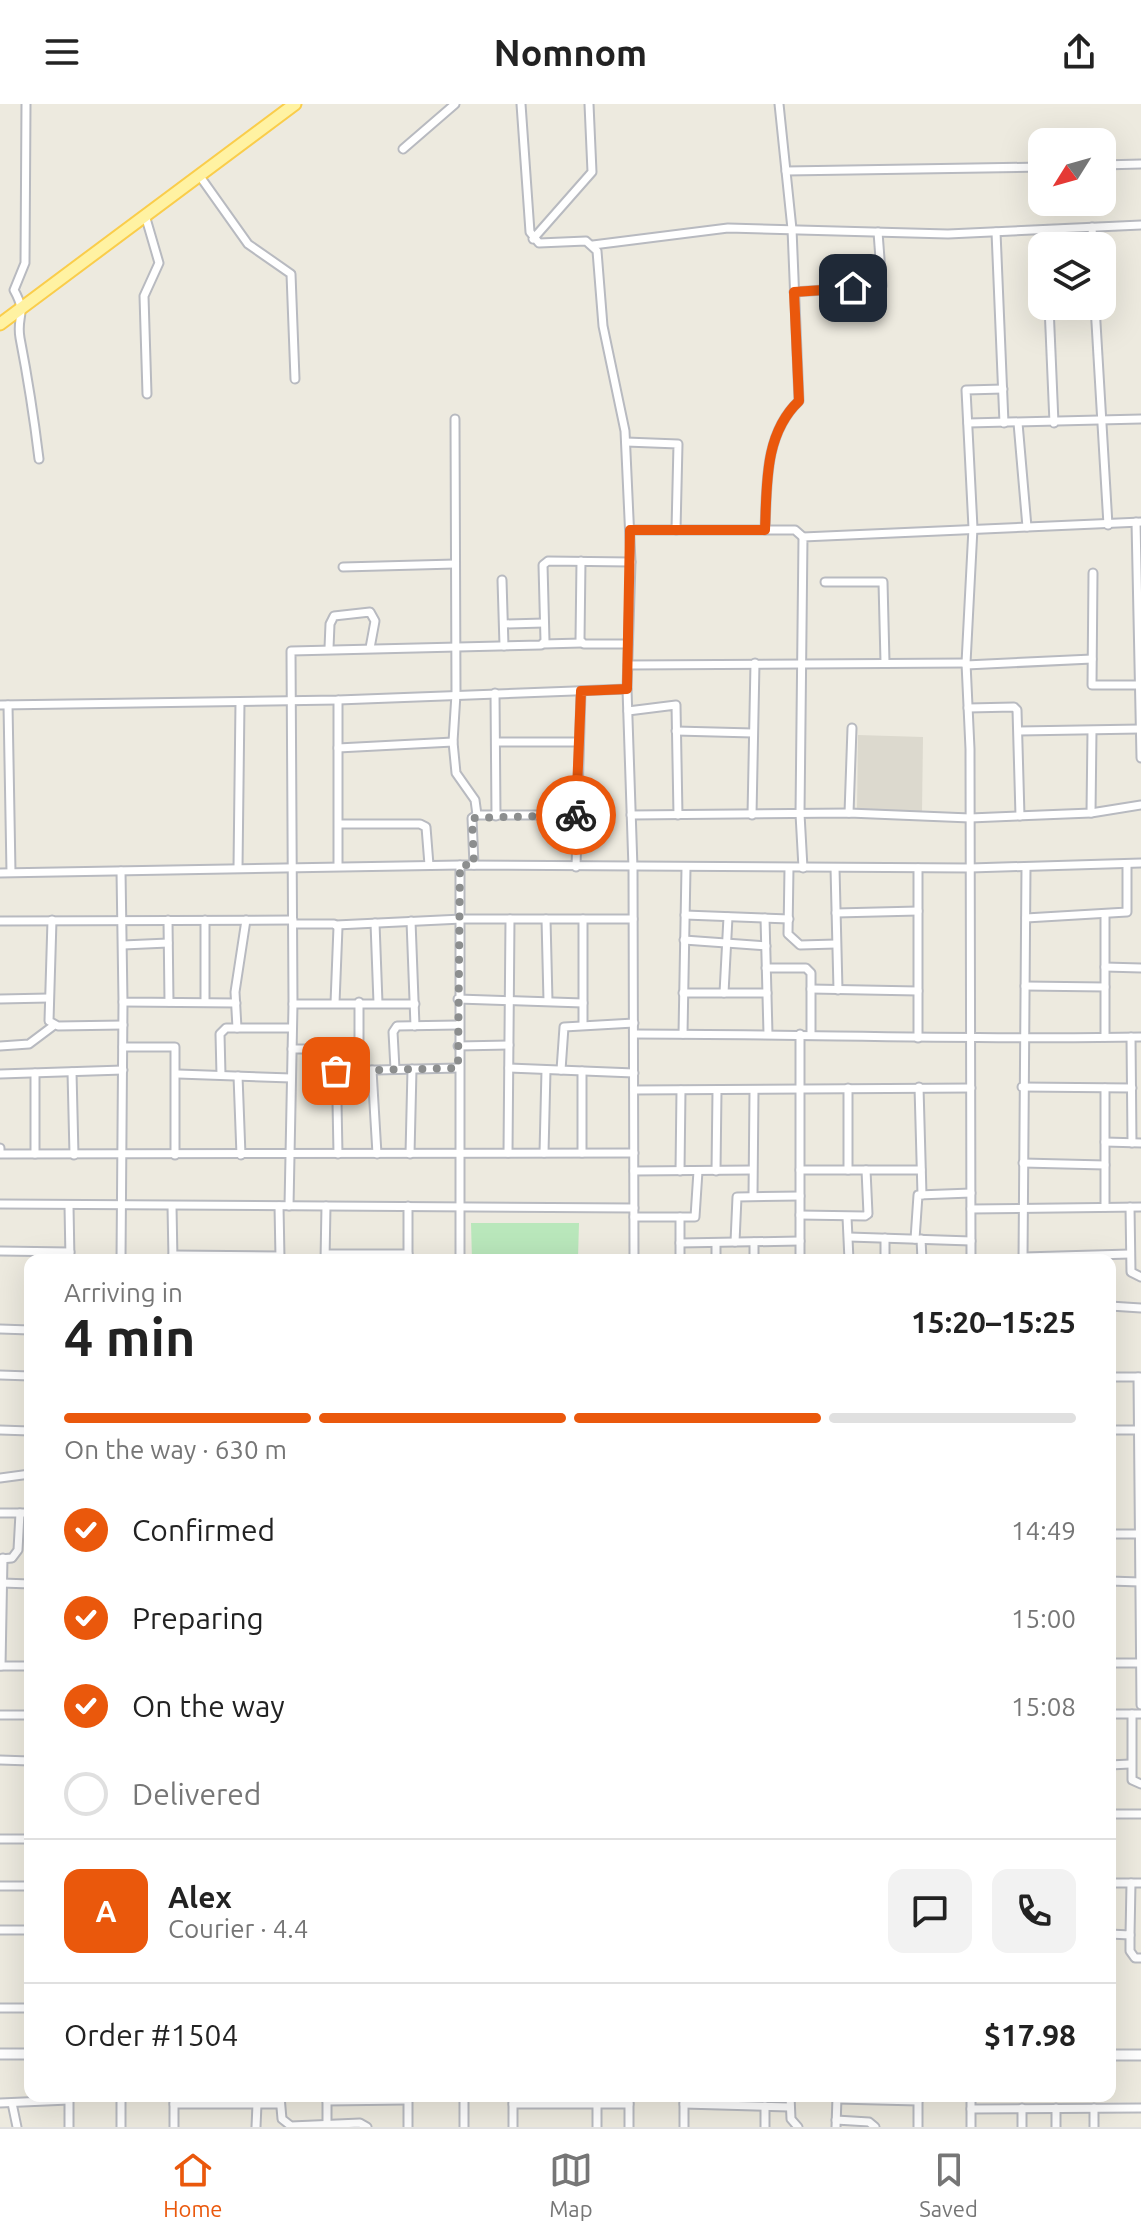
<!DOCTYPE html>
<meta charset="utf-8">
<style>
:root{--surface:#fff;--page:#f2f2f2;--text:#222;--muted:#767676;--line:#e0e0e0;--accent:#ea580c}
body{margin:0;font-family:Ubuntu,sans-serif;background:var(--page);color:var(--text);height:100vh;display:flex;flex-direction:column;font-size:30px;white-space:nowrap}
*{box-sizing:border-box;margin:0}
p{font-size:26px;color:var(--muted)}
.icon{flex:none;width:44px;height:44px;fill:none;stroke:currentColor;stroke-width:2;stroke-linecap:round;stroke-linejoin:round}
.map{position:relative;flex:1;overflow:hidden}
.side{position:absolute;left:24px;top:1150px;width:1092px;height:848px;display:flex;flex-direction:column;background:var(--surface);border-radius:16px;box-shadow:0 8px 32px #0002}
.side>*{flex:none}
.needle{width:52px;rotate:233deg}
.fabs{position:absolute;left:1028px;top:24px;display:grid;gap:16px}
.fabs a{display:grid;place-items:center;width:88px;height:88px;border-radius:16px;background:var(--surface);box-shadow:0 8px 32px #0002;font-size:40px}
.pin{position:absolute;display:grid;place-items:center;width:68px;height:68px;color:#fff;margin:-34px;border-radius:16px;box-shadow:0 4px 12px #0006}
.courier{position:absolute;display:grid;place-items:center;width:80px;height:80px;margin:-40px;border:6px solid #ea580c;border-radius:50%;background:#fff;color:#222;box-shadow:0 2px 10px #0007}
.overview em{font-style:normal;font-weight:600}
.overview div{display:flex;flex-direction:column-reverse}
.overview{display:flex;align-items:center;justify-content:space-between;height:136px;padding:0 40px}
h1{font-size:52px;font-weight:600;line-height:60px}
.bar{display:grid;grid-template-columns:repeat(4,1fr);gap:12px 8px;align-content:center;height:96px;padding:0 40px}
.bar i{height:10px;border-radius:6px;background:var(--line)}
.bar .current{background:var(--accent)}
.bar p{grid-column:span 4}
.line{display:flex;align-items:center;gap:20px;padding:0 40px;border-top:2px solid var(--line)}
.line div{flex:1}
.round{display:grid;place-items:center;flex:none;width:84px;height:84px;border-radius:16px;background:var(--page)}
ol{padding:0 40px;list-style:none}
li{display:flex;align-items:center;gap:24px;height:88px}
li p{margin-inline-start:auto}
li .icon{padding:8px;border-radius:50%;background:var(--accent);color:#fff;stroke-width:4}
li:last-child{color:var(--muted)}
li i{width:44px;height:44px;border:4px solid var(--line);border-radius:50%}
header{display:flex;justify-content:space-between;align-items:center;height:104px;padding:0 40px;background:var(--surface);font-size:36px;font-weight:600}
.dock{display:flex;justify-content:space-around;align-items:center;height:112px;border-top:2px solid var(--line);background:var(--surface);font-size:22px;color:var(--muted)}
.dock a{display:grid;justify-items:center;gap:4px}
.dock .current{color:var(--accent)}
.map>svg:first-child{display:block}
.education{fill:#dcd9ce}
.green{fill:#b9e7bb}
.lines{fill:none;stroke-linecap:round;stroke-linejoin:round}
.minor-casing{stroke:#b8bac0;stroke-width:11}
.tertiary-casing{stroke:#b8bac0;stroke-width:13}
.primary-casing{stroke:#facd4b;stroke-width:15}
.minor{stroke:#fff;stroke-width:7}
.tertiary{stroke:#fff;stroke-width:9}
.primary{stroke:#fff2a2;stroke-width:11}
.done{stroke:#8c8e8e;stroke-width:8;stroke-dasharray:0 14.4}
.route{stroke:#ea580c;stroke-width:10}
</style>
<header><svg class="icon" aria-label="menu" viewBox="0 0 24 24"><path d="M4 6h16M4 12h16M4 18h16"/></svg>Nomnom<svg class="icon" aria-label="share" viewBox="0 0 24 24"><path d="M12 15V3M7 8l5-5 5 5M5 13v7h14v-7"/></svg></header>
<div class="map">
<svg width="1141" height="2023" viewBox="0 0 1141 2023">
<rect width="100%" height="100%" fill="#edeadf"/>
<path class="education" d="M858,631l65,2 -1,76 -65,-2z"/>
<path class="green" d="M471,1119h108l-1,35 42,2h-148z"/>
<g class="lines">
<g class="minor-casing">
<g id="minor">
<path d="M26,0l-1,159 -11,27c14,25 2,25 6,48 8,41 14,80 19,121"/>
<path d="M403,45l52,-45"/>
<path d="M1102,61l39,-1"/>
<path d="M786,67l256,-4"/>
<path d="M199,71l49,69 43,30 4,105"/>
<path d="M145,111l14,48 -15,33 3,98"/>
<path d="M1092,123l1,19"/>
<path d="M1045,126l1,16"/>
<path d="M996,128l8,191"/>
<path d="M533,135l59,-67 -3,-68"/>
<path d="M593,141l135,-17 220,6 193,-9"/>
<path d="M794,188l88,-6 -4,-54"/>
<path d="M1049,202l5,117"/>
<path d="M1095,202l13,219"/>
<path d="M455,315l1,275 -3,48 3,31 19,27 2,15 -5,3 2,47"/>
<path d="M968,319l173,-4"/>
<path d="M1018,319l9,104"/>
<path d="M626,338l52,2 -2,86"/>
<path d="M1136,418l5,236"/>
<path d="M630,426h165l8,7"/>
<path d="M765,426c2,-45 -1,-96 34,-129l-7,-172 -13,-125"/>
<path d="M581,457l-1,79 4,4h44"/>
<path d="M343,463l112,-3"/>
<path d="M1093,469l-1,112h45"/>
<path d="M502,476l2,66"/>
<path d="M825,478h58l2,80"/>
<path d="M504,520l40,-1"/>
<path d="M543,540l39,-1"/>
<path d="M329,544l1,-24 4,-8 36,-4 5,9 -5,27"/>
<path d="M628,561l338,-2"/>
<path d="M966,561l126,-6"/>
<path d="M627,585l6,179 1,392"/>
<path d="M495,589l1,123"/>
<path d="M338,596v166"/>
<path d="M0,601l338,-5 289,-11 4,-127 -6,-131 -22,-105 -6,-75 -11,-10 -47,2 -9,-11 -9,-128"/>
<path d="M8,601l3,167"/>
<path d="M968,604l46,-1 3,3 3,106"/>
<path d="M628,607l48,-6 2,110"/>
<path d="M676,627l77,2"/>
<path d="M1019,627l121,-2"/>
<path d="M496,638h83"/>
<path d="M338,644l115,-6"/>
<path d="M849,709l3,-85"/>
<path d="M1091,709l1,-82"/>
<path d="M477,711h101"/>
<path d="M631,711l218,-2 121,5 121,-5 50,-8"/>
<path d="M752,711l3,-152"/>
<path d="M339,720h81l6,3 3,38"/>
<path d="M576,763l5,-176"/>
<path d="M238,764l2,-166"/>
<path d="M789,764l-1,66 12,11 36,-1"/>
<path d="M803,764l-3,-54 3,-277 338,-15"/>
<path d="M835,764l3,122"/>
<path d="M121,767l2,131 113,1"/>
<path d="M0,769l460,-8"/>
<path d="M836,809l82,-2"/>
<path d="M685,811l104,4"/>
<path d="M765,814l3,116"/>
<path d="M1026,814l101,-6v-48"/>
<path d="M546,815l2,82"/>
<path d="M583,815v105"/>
<path d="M52,816l-3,101 9,5 65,-1"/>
<path d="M168,816l1,82"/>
<path d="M0,817l293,-1"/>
<path d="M411,817l4,105"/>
<path d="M375,819l3,80"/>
<path d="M293,820h41l4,3 -3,76"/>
<path d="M336,821l126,-6h171"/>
<path d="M684,836l82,6"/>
<path d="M123,841l45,-2"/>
<path d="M1105,863l36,1"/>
<path d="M766,864h40l5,5v61"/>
<path d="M1025,882l80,1"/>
<path d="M811,885l107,2"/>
<path d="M683,889h84"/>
<path d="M724,889l4,-76"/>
<path d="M0,895l49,-1"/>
<path d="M458,895l125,4"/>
<path d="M205,898v-82"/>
<path d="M293,900h122"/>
<path d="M237,924l-2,-36 11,-72"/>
<path d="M634,930c169,0 338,6 507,3"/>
<path d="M683,930l3,-166"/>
<path d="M1105,933v-122"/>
<path d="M1131,933l1,106"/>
<path d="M918,934v-170"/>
<path d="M0,942l29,-2 24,-18"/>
<path d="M458,942l51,-1"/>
<path d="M123,943h52v108"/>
<path d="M292,945h64l3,-3v-44"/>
<path d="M336,946l2,104"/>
<path d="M509,964l125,5"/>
<path d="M395,965l-2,-37 4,-6 61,-1"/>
<path d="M372,966l5,84"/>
<path d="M561,966l3,-43 70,-4"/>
<path d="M336,967l122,-3"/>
<path d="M582,967v82"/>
<path d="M72,968l2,83"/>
<path d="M0,970l123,-4"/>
<path d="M178,970l113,4"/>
<path d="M221,971l-1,-41 6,-6h66"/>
<path d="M238,972l3,79"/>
<path d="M919,983l3,108"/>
<path d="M1022,983l110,1"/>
<path d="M1105,984v119"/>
<path d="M634,986l337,-2"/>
<path d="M1105,1038l36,1"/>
<path d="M0,1044v6l634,-1"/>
<path d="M508,1049l2,-234"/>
<path d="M544,1049l2,-83"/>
<path d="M35,1050v-81"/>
<path d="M410,1050l2,-85"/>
<path d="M1023,1059l82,2"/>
<path d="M800,1066h121"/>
<path d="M848,1066v-82"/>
<path d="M634,1067l118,-1"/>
<path d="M680,1067l1,-81"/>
<path d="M716,1067l1,-80"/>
<path d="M753,1092l1,-105"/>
<path d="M0,1100l634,4"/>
<path d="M69,1102l1,54"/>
<path d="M172,1102l1,54"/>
<path d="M279,1102l1,52"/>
<path d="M289,1102l4,-202 -2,-353 250,-6 4,-4 -2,-76 5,-4 83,1"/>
<path d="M1130,1103l1,65 10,5"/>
<path d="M971,1105l170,-2"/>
<path d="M800,1111l65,1 3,-2 -2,-44"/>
<path d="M634,1113h61l3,-46"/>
<path d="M680,1113v43"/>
<path d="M847,1113l2,43"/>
<path d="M849,1133l122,4"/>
<path d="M915,1135l3,-44 53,-2"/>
<path d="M921,1135l1,21"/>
<path d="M735,1138l2,-45 63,-1"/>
<path d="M680,1139l120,-2"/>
<path d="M716,1139v17"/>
<path d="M0,1147l70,1"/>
<path d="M326,1150h82"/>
<path d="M173,1151l107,1"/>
<path d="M1023,1153l107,-3"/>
<path d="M121,1156l2,-258"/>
<path d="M325,1156l1,-54"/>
<path d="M408,1156v-54"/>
<path d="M460,1156v-395l510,3 171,-5"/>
<path d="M754,1156v-18"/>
<path d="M800,1156v-226"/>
<path d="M885,1156v-22"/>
<path d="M971,1156l-1,-511 -4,-86 7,-135 -7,-138 37,-1"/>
<path d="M1023,1156l3,-393"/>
<path d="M1110,1202l31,2"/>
<path d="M0,1225l30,1"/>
<path d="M0,1271l30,1"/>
<path d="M1110,1273h31"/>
<path d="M1138,1273l3,328"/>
<path d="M0,1326l30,1"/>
<path d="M1110,1326h30"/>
<path d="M0,1374l30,-4"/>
<path d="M0,1409h30"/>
<path d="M1110,1430h29"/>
<path d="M0,1455l12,-1 6,-8 2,-37"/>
<path d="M1110,1477l30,1"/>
<path d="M2,1479l28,1"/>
<path d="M1110,1559h31"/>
<path d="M0,1562h30"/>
<path d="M1,1562l2,-108"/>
<path d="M1110,1610h31"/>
<path d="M1132,1610v66l9,4"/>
<path d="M0,1611h30"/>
<path d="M0,1656l30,1"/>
<path d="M1110,1661l20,-1"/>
<path d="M1110,1710h31"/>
<path d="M0,1735h30"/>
<path d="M1110,1779h31"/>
<path d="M0,1782h30"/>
<path d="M0,1826h30"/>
<path d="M1110,1830l20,1 1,-52"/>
<path d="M1130,1831v16l5,7h6"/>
<path d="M0,1904h30"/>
<path d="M280,1992l2,23 9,7 69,-3 7,4"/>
<path d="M464,1992v31"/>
<path d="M513,1992v31"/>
<path d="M684,1992v31"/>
<path d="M790,1992l1,23 7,8"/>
<path d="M971,1992v31"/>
<path d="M327,1993v28"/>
<path d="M837,1995l81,2"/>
<path d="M327,1997l81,-1"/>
<path d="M0,1999l69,-3"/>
<path d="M12,1999l5,24"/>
<path d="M174,2000h106"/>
<path d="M513,2000h116"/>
<path d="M597,2000v23"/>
<path d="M684,2000l105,3"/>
<path d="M765,2002v21"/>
<path d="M1056,2004v19"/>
<path d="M1094,2004v19"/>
<path d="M971,2005l170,-1"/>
<path d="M836,2016l33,2 6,5"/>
<path d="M69,2023v-30"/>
<path d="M121,2023v-31"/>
<path d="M174,2023v-31"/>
<path d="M256,2023l1,-23"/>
<path d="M408,2023v-29"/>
<path d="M629,2023v-31"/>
<path d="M836,2023l1,-30"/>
<path d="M918,2023v-31"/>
<path d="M1022,2023v-19"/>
</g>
</g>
<g class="tertiary-casing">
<g id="tertiary">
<path d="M0,1950h30"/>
<path d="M1110,1951h31"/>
</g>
</g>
<g class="primary-casing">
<path id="primary" d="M0,220l295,-220"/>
</g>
<use href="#minor" class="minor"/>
<use href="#tertiary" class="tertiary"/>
<use href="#primary" class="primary"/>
</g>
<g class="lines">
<path class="done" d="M336,967l122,-3 2,-203h14l-2,-47 104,-3"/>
<path class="route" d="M576,711l5,-124 46,-2 3,-159h135c2,-45 -1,-96 34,-129l-5,-109 59,-4"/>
</g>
</svg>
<div class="fabs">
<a><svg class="needle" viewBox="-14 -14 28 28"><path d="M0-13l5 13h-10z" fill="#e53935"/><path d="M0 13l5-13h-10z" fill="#767676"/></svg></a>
<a><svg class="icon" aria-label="layers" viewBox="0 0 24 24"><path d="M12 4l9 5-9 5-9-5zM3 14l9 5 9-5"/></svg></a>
</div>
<div class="pin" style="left:336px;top:967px;background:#ea580c"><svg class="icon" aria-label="bag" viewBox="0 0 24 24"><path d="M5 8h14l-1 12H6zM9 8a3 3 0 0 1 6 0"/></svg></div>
<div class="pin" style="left:853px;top:184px;background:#1f2937"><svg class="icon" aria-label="home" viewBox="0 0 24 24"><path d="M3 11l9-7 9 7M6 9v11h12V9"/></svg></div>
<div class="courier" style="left:576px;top:711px"><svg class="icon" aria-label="bike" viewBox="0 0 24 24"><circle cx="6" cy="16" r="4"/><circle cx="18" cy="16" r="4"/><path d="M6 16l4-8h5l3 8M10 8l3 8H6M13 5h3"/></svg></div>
<section class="side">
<div class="overview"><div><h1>4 min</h1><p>Arriving in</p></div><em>15:20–15:25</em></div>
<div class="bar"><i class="current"></i><i class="current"></i><i class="current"></i><i></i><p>On the way · 630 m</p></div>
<ol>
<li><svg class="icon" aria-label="check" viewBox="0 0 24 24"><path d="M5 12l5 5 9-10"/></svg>Confirmed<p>14:49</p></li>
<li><svg class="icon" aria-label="check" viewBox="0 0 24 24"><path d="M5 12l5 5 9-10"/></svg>Preparing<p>15:00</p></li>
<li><svg class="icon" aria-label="check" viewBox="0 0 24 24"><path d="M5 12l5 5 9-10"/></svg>On the way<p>15:08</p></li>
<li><i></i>Delivered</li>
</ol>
<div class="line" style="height:144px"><b class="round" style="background:var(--accent);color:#fff">A</b><div><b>Alex</b><p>Courier · 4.4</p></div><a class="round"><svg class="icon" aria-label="chat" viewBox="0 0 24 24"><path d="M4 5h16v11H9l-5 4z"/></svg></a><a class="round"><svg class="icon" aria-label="phone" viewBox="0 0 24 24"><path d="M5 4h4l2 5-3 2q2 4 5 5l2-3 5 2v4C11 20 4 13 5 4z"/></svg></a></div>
<div class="line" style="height:104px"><div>Order #1504</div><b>$17.98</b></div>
</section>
</div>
<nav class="dock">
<a class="current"><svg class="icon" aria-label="home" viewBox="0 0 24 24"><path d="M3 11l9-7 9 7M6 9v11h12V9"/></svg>Home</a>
<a><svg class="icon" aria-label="map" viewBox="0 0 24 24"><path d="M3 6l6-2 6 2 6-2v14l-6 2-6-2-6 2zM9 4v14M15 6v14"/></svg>Map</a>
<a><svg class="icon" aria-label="saved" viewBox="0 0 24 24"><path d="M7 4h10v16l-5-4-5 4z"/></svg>Saved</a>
</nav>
